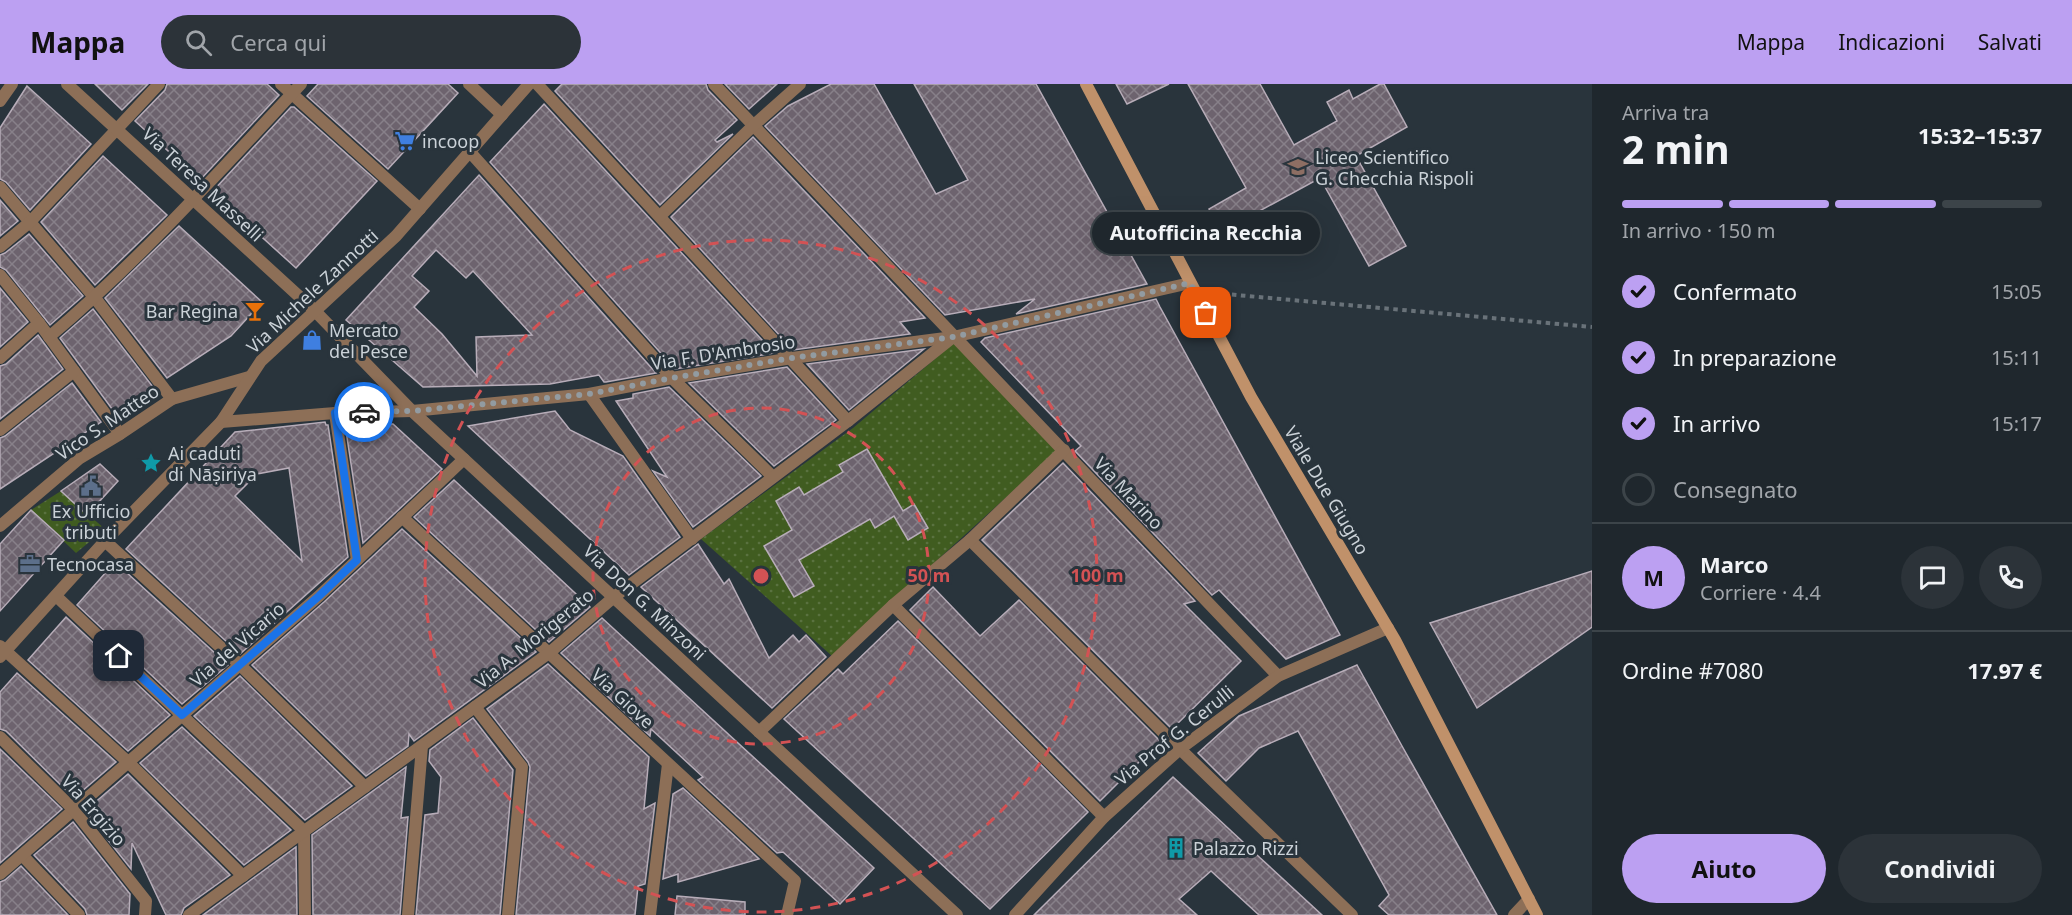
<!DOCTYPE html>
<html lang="it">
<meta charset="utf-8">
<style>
:root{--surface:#1f272d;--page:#2c3339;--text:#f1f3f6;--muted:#a1a5aa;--line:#3c4449;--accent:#bca0f2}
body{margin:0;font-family:"Noto Sans",sans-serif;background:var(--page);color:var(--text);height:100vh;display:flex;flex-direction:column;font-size:22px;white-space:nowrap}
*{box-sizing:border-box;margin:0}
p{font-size:20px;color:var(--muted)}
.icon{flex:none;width:33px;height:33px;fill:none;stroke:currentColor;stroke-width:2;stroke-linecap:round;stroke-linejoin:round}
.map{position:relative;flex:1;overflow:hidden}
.drawer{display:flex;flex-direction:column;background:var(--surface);width:480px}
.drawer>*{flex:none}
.pin{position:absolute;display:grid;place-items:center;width:51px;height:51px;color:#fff;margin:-26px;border-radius:12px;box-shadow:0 3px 9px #0006}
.courier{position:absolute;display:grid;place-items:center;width:60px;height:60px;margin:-30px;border:4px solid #1a73e8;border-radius:50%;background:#fff;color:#222;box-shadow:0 2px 8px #0007}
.bubble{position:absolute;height:42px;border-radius:21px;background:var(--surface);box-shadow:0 6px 24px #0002,0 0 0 2px var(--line);font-size:20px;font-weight:700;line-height:42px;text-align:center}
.overview em{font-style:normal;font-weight:700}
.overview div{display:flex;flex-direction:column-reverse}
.overview{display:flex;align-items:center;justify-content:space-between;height:102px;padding:0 30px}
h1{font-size:39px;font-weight:700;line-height:45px}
.bar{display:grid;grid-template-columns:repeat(4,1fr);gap:9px 6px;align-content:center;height:72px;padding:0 30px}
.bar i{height:8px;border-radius:4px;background:var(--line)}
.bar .active{background:var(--accent)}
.bar p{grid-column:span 4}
.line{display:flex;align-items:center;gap:15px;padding:0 30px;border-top:2px solid var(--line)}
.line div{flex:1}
.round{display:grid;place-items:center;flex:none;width:63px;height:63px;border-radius:32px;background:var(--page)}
ol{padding:0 30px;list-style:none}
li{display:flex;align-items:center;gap:18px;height:66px}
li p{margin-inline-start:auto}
li .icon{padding:6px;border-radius:50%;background:var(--accent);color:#111;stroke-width:4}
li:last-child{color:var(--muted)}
li i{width:33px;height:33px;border:3px solid var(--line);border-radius:50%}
.primary-button{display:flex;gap:12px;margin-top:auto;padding:12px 30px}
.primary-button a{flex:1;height:69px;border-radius:36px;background:var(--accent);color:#111;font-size:24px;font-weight:700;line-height:69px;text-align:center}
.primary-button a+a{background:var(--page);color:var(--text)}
header{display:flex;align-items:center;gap:36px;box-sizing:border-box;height:84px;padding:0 30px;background:var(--accent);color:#111}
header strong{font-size:28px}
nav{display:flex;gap:33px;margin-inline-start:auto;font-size:21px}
.search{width:420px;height:54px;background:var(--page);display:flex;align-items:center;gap:15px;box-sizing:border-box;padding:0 21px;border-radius:33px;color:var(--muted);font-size:22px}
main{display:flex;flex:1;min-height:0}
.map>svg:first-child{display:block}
.garden{fill:url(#garden-dots)}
.building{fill:url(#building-cross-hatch);stroke:#b8adb9;stroke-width:1.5;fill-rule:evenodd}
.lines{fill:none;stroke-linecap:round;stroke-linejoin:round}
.path{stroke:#697279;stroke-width:4;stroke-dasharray:4.5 4.5;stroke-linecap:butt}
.pedestrian{stroke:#8d6f57;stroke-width:12}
.minor{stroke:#8d6f57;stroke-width:12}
.tertiary{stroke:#8d6f57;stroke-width:12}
.secondary{stroke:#c0916a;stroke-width:12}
.done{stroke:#929ba1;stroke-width:6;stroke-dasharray:0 10.8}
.route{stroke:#1a73e8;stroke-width:8}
.ring{fill:none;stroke:#d35254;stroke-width:3;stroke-dasharray:10 8}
.labels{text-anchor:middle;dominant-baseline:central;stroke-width:6;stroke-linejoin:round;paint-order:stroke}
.poi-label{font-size:18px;fill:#cbd2d8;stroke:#29343c;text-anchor:start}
.street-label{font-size:18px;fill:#cbd2d8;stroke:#29343c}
.centre{fill:#d35254;stroke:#29343c;stroke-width:3}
.ring-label{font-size:18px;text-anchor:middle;font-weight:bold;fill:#d35254;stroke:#29343c;stroke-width:6;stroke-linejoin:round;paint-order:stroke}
</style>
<header>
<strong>Mappa</strong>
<div class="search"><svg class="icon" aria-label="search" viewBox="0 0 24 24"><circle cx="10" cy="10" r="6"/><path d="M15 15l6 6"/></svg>Cerca qui</div>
<nav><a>Mappa</a><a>Indicazioni</a><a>Salvati</a></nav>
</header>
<main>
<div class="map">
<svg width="1592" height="831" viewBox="0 0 1592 831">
<defs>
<pattern id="garden-dots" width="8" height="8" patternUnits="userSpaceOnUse" patternTransform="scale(1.5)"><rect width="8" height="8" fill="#405c20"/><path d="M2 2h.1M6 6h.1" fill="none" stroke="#5a7240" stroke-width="1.8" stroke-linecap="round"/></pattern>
<pattern id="building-cross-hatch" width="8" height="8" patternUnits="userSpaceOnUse" patternTransform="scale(1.5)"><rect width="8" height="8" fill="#6d636e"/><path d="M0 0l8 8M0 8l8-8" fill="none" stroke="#878089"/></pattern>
</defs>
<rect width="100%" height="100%" fill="#29343c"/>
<g class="garden">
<path d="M954,259l104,107 -226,206 -131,-117 152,-111z"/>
<path d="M61,407l44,38 -29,24 -45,-43z"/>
</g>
<g class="building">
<path d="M95,0h53l-26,26z"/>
<path d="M167,0h100l12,11 -79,85 -65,-59 30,-31z"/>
<path d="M318,0h130l10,9 -70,76 -81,-73z"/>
<path d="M562,0h144l2,6 29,30 -22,20 2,2 16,-8 -73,71 -105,-114z"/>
<path d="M725,0h52l-28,25z"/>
<path d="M831,0h43l62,110 32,-14 -54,-96h122l111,200 -131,30 19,-15 -90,16 -180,-189 23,-20z"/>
<path d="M1116,0h53l-42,20z"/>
<path d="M1188,0h72l34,61 43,-24 -10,-19 22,-12 4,9 27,-15h4l23,43 -51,29 50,90 -37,20 -49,-88 -99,54 -12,-23 37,-21z"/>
<path d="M27,2l64,58 -61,66 -24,-28 -6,-3v-51z"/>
<path d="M544,20l230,249 -99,16 -185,-207z"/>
<path d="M291,23h3l83,74 -81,87 -84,-76z"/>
<path d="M753,53l172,181 -25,4 10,12 -117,16 -122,-133z"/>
<path d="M103,72l64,59 -72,70 -54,-63z"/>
<path d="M479,91l177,198 -50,9h-2l-5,-7 -49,9 -127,3 -77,-67zM436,166l30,28 7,-7 59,64 -56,2 1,39 -35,-42 -28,-27 15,-16 -17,-15z"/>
<path d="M0,116l18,21 -18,15z"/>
<path d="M179,142l83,76 -31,34 -64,42 -62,-80z"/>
<path d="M29,150l54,62 -33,29 -44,-55 -6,-3v-12l5,-2z"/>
<path d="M0,204l28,34 -28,25z"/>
<path d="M1156,215l4,8 180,328 -54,24 -67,-69 -7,5 -137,-144 6,-5 -100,-104 4,-4z"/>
<path d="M93,225l60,78 -38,26 -55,-75z"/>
<path d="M38,251l25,34 -63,50v-53l6,-2z"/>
<path d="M924,265l-75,61 -42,-46z"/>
<path d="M787,283l49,53 -62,46 -85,-83z"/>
<path d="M72,299l29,39 -101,67v-51l5,-2z"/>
<path d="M669,303l92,89 -68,51 -40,-56 14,6 -51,-76 17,-3v-4z"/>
<path d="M555,327l15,19 53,26 57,81 -51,38 -161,-149z"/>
<path d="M325,338l1,3h2l20,132 -108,97 -114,-105 109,-117zM289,384l13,93 -67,-65 22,-22z"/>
<path d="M345,340h48l49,45 -79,74z"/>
<path d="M867,365l36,62 11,-7 14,24 -20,12 -14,-24 -19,12 -5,-9 -71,41 15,26 -20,11 -30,-51 28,-16 -16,-29 23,-14 5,8 39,-23 -4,-7z"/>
<path d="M1063,379l132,138 -11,3 57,57 -69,68 -190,-189z"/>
<path d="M100,380l18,17 -31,34 -26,-24z"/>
<path d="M454,396l136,127 -41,35 -135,-125z"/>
<path d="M31,426l33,30 -64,71v-67z"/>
<path d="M402,445l134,123 -122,89 -5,-7 -1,12 -42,30 -114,-111 72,-63z"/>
<path d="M698,460l26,40 5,-5 40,79 24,-23 6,7 7,-7 20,22 -54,51 -131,-121z"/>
<path d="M115,478l113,103 -46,39 -105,-99z"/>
<path d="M1592,487v56l-115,81 -47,-85z"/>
<path d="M933,503l47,49 39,-36 141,141 -60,60 -190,-191z"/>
<path d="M66,533l104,98 -42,36 -100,-91z"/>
<path d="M602,534l272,250 -34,36 -57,-52 -6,1 -79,-73 5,-3 -52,-48 -1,7 -89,-83z"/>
<path d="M898,537l190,191 -98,97 -206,-190 54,-50 5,5z"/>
<path d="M548,580l101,93 -5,52 11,-6 -10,81 -7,2 -3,29h-119l14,-148 -2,-5 -41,-53z"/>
<path d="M1357,581l45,81 95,169h-108l-10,-9 10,-11 -91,-164 -39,17 -33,33 -28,-28 41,-37z"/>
<path d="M17,589l99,89 -42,36 -68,-67 -6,-2v-37z"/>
<path d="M240,592l112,110 -47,34 -111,-104z"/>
<path d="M473,634l40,52 -13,145h-84l9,-100 13,-2 3,-36 -12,-16 1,-11z"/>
<path d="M182,643l109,103 -47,35 -104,-102z"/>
<path d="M0,665l62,60 -62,54z"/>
<path d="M406,683l-5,51 7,-1 -8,98h-87l-1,-80z"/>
<path d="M128,690l102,101 -46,33 -3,7h-15l-34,-72 -1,26 -46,-58z"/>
<path d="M1173,693l84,78 65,60h-63l-48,-44 -32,28 18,16h-163z"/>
<path d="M683,704l76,71 -81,23v-8l-15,5 10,-85z"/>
<path d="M73,738l57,72 -1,21h-42l-2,-6 -51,-54z"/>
<path d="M296,763l1,68h-94l45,-33z"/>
<path d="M21,782l47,49h-68v-33l5,-2z"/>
<path d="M677,812l68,6v13h-70z"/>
</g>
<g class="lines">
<path class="path" d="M1214,209l378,34"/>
<path class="pedestrian" d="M221,338l114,-9"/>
<g class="minor">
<path d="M281,0l139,125"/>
<path d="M469,0l33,31"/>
<path d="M537,0l311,337"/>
<path d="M714,0l564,592"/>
<path d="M0,17l12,-17"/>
<path d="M470,68l202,226 101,99"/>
<path d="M0,103l95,111 77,101"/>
<path d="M660,132l94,-91 46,-41"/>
<path d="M0,163l30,-25 129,-138"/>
<path d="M0,191l39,48 81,111"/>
<path d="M49,253c91,-77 171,-166 252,-253"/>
<path d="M0,274l39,-35"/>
<path d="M589,310l103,145"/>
<path d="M0,346l74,-59"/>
<path d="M402,433l393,364 -8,34"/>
<path d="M970,456l210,209 172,166"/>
<path d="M105,457l135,124 125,122"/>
<path d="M357,476l-22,-147 77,-2 177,-17 83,-16 120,-20 161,-21 237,-54"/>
<path d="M56,512l248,235 1,84"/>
<path d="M893,521l211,212"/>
<path d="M0,562l128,116 115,114"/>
<path d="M475,623l47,60 -14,148"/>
<path d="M759,648l134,-127 77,-65 94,-90"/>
<path d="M22,771l57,60"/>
<path d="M0,790l319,-278 145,-137"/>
<path d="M189,831l360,-262 65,-56 234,-176 105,-84"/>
<path d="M408,831l14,-169"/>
<path d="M650,831l18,-151"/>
<path d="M1015,831l89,-98 76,-68 98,-73 110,-48"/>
<path d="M1514,831l15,-16"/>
</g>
<g class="tertiary">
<path d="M67,0l247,226 98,101 545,504"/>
<path d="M0,442l80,-68 40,-24 52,-35 77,-22"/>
<path d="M0,573l105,-116 116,-119 40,-61 135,-125 133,-152"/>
<path d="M0,653l74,73 72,91 -1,14"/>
</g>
<path class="secondary" d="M1086,0l165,313 144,243 142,275"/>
</g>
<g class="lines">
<path class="done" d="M364,328l48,-1 177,-17 83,-16 120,-20 161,-21 237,-54 16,30"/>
<path class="route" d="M119,572l63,59 137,-119 38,-36 -22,-147 29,-1"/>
</g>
<g class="ring">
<circle cx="761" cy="492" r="168"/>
<circle cx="761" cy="492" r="336"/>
</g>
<defs>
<g id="supermarket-bare" transform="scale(1.62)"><path d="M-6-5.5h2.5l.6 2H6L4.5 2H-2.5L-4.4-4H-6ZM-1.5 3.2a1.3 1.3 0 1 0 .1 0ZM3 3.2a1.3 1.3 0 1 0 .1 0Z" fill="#3f7fe0" stroke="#29343c" stroke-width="2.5" paint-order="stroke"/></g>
<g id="school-bare" transform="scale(1.62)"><path d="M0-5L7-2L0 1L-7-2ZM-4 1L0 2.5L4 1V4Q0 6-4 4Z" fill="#8d6e63" stroke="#29343c" stroke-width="2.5" paint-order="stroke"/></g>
<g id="bar-bare" transform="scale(1.62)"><path d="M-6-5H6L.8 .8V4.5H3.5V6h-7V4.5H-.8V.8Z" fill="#e8710a" stroke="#29343c" stroke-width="2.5" paint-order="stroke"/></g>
<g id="shop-bare" transform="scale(1.62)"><path d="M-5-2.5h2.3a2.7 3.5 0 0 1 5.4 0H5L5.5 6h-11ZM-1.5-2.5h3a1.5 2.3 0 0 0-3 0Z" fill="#3f7fe0" stroke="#29343c" stroke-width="2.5" paint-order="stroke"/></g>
<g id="sight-bare" transform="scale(1.62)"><path d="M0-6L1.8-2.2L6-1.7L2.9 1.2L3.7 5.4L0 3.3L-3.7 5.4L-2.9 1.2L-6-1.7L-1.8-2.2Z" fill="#0f9aa8" stroke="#29343c" stroke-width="2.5" paint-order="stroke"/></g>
<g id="civic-bare" transform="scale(1.62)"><path d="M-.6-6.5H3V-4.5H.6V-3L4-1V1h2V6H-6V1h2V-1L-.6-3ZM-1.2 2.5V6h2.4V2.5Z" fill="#5c6f8a" stroke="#29343c" stroke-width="2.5" paint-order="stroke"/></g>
<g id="office-bare" transform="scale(1.62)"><path d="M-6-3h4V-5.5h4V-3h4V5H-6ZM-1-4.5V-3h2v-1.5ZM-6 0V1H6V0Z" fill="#5c6f8a" stroke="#29343c" stroke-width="2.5" paint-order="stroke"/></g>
<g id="building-bare" transform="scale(1.62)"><path d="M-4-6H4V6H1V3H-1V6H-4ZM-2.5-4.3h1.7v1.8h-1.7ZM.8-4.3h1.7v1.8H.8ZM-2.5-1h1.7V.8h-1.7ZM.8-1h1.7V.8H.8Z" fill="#0f9aa8" stroke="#29343c" stroke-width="2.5" paint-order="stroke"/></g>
</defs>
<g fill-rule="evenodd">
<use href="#supermarket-bare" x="405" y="57"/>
<use href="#school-bare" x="1298" y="83"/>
<use href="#bar-bare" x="255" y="227"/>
<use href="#shop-bare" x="312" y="256"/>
<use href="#sight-bare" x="151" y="379"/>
<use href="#civic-bare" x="91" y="402"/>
<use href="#office-bare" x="30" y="480"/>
<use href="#building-bare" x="1176" y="764"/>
</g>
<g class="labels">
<g class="poi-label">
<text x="422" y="57">incoop</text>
<text x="1315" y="73">Liceo Scientifico<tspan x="1315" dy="21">G. Checchia Rispoli</tspan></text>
<text x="238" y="227" text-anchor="end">Bar Regina</text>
<text x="329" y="246">Mercato<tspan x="329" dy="21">del Pesce</tspan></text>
<text x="168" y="369">Ai caduti<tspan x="168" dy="21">di Nāṣiriya</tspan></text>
<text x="91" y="427" text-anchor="middle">Ex Ufficio<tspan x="91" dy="21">tributi</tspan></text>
<text x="47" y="480">Tecnocasa</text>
<text x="1193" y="764">Palazzo Rizzi</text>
</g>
<g class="street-label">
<text transform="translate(203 100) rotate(43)">Via Teresa Masselli</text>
<text transform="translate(312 207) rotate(-43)">Via Michele Zannotti</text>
<text transform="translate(723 268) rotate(-9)">Via F. D'Ambrosio</text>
<text transform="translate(107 338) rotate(-34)">Vico S. Matteo</text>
<text transform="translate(1327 406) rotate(59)">Viale Due Giugno</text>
<text transform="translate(1129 409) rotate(47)">Via Marino</text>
<text transform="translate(645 518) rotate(43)">Via Don G. Minzoni</text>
<text transform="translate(534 554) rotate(-39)">Via A. Morigerato</text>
<text transform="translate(237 560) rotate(-41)">Via del Vicario</text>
<text transform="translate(623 614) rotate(43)">Via Giove</text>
<text transform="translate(1174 651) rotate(-39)">Via Prof G. Cerulli</text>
<text transform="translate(94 726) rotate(49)">Via Ergizio</text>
</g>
</g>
<circle cx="761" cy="492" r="9" class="centre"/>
<g class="ring-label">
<text x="929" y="498">50 m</text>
<text x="1097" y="498">100 m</text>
</g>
</svg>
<div class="pin" style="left:1206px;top:229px;background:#ea580c"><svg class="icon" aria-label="bag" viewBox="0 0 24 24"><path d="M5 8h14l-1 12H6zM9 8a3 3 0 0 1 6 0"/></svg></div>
<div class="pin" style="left:119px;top:572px;background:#1f2937"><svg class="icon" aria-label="home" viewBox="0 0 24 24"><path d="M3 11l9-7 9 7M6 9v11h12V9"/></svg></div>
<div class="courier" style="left:364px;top:328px"><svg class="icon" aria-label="car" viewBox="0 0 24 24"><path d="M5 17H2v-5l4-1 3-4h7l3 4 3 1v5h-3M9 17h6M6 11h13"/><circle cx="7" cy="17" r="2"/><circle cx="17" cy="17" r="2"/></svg></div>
<div class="bubble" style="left:1092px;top:128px;width:228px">Autofficina Recchia</div>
</div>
<section class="drawer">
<div class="overview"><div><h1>2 min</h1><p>Arriva tra</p></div><em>15:32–15:37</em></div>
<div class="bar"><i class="active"></i><i class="active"></i><i class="active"></i><i></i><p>In arrivo · 150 m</p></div>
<ol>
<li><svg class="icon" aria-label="check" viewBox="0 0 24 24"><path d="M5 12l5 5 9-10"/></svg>Confermato<p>15:05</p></li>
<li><svg class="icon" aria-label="check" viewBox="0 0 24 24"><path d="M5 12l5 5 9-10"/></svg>In preparazione<p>15:11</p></li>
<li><svg class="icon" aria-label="check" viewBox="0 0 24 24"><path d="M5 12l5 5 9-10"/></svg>In arrivo<p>15:17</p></li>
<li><i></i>Consegnato</li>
</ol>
<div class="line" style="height:108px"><b class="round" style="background:var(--accent);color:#111">M</b><div><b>Marco</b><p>Corriere · 4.4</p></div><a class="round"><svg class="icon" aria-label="chat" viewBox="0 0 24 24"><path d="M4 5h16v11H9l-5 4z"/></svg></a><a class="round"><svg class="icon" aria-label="phone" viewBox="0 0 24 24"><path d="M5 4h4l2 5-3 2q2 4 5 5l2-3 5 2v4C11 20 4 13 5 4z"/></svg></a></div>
<div class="line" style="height:78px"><div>Ordine #7080</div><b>17.97 €</b></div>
<div class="primary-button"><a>Aiuto</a><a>Condividi</a></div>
</section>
</main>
